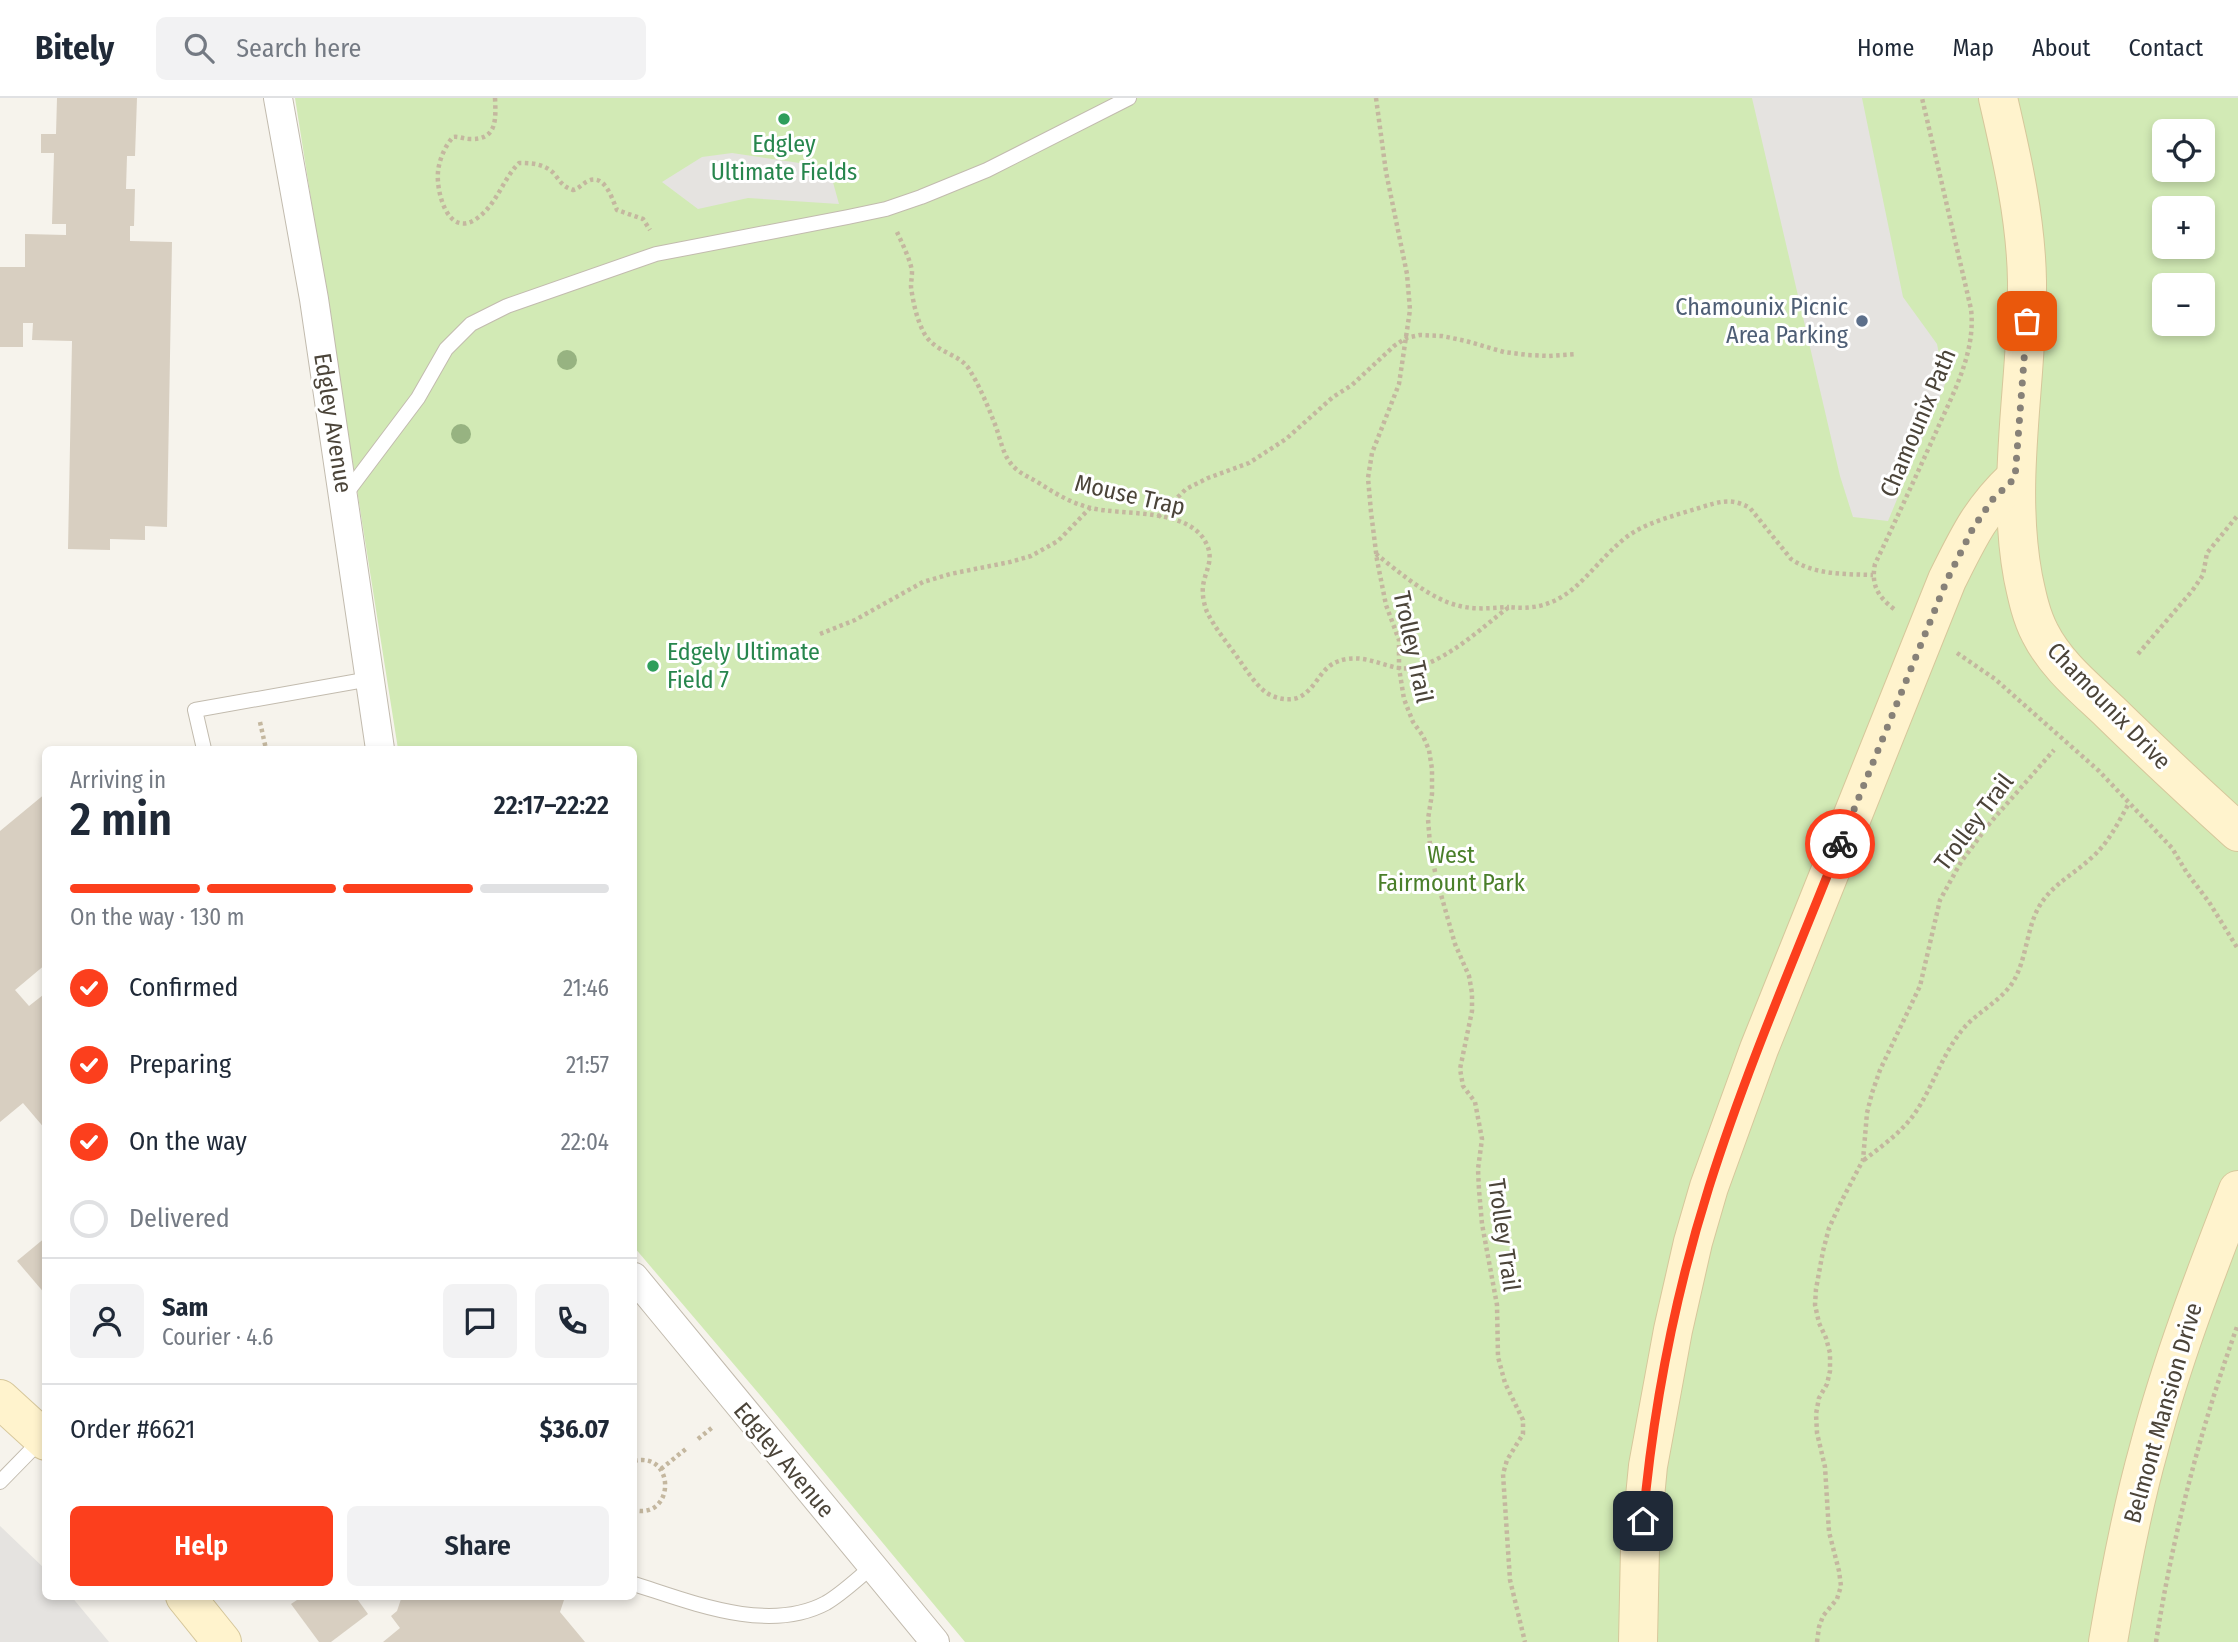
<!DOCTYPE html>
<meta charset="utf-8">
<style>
:root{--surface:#fff;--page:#f2f2f3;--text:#1f2937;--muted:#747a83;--line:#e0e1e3;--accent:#fc3f1d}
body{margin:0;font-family:"Fira Sans Condensed",sans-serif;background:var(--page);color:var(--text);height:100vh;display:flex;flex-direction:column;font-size:26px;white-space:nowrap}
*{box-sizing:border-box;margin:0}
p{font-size:23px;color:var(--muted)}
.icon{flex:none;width:38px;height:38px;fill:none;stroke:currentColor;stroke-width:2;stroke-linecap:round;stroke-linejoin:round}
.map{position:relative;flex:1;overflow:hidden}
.drawer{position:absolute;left:42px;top:648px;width:595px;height:854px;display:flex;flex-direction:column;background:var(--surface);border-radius:10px;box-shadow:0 4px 10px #0003}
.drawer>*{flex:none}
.buttons{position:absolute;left:2152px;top:21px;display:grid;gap:14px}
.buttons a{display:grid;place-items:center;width:63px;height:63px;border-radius:10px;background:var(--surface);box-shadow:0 4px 10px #0003;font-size:35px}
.pin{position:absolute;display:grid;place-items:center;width:60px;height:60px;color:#fff;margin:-30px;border-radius:14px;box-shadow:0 4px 10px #0006}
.courier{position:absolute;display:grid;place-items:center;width:70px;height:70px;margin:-35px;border:5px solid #fc3f1d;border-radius:50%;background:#fff;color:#222;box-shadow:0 2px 9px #0007}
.headline em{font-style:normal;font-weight:600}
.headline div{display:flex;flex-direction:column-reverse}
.headline{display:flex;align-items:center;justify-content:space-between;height:119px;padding:0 28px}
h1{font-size:46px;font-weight:600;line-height:52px}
.bar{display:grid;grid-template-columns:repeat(4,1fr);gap:10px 7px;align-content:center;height:84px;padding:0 28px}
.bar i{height:9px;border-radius:5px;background:var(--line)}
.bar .active{background:var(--accent)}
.bar p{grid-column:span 4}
.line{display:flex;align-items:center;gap:18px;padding:0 28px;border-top:2px solid var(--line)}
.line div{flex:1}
.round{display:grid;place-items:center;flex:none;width:74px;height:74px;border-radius:10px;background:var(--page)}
ol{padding:0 28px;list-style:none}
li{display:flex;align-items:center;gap:21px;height:77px}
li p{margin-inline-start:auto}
li .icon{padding:7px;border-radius:50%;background:var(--accent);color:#fff;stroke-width:4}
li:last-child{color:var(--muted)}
li i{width:38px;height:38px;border:4px solid var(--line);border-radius:50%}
.button{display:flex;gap:14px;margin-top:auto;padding:14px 28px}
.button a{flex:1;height:80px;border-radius:10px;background:var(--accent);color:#fff;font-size:28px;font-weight:600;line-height:80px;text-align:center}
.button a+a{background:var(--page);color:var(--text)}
header{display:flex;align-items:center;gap:42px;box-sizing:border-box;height:98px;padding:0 35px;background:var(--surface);border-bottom:2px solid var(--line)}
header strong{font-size:33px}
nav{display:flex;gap:38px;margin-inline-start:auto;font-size:24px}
.search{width:490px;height:63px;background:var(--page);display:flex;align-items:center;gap:18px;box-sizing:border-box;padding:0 24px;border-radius:10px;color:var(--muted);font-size:26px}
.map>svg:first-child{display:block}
.green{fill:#d2eab5;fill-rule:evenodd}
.parking{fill:#e5e3e0}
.building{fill:#d8cfc1}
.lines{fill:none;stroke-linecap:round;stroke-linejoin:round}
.lane-casing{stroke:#c2bbae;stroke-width:16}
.street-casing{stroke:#c2bbae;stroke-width:30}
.secondary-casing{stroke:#d6c79b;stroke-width:40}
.path{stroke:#c4b79f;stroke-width:4.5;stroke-dasharray:3.5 3.5;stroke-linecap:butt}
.lane{stroke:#fff;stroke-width:14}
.street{stroke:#fff;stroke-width:28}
.secondary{stroke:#fff3cd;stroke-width:38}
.tree{fill:#97b381}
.done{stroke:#878178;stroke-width:7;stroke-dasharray:0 12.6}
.route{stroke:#fc3f1d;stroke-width:9}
.leisure-dot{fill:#2e9e5b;stroke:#fff;stroke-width:2.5}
.service-dot{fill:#5c6f8a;stroke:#fff;stroke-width:2.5}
.labels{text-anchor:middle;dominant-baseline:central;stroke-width:6;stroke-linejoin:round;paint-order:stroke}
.leisure-label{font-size:24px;fill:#27864d;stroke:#fff}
.service-label{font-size:24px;fill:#4e5e75;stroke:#fff;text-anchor:end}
.street-label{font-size:24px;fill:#4b4439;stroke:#fff}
.park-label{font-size:24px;fill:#4a7f2a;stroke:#fff}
</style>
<header>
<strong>Bitely</strong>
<div class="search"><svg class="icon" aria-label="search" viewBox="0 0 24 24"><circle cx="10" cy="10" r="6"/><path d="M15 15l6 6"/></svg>Search here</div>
<nav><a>Home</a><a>Map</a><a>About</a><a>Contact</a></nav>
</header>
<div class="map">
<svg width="2238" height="1544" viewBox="0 0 2238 1544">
<rect width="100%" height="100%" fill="#f6f3ec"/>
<path class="green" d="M295,0h1943v1544h-1273l-200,-241 -131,-154v-498h-236zM2165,33h38v39h-38zM2165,110h38v39h-38zM2165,187h38v39h-38z"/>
<g class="parking">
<path d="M1752,0h110l41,199 34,47 8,40 -57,137 -35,-4 -13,-41z"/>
<path d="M732,55l81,12 18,10 8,29 -91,-6 -50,11 -36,-27 40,-25z"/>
<path d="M0,1428l45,43 1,27h25l38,46h-109z"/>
</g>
<g class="building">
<path d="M57,0h80l-2,58h-8l-1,33h9l-1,37h-4v15l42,1 -5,285 -22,-1v14l-35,-1v11l-42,-1 4,-208 -40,-1 1,-17h-10v24h-23v-80h25v-33l41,1v-11h-14l2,-71h-13v-19h15z"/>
<path d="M46,695v171l-31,26 14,16 14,-11 3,3v132l-23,-27 -23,19v-291z"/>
<path d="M46,1139v58l-29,-34z"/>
<path d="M303,1498h52l13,18 -37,28h-12l-28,-38z"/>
<path d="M402,1498h167l-5,4 -4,12 25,30h-202l17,-14 -9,-12 6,-5z"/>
</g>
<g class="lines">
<g class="lane-casing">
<g id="lane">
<path d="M345,397l73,-97 28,-49 25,-25 36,-18 149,-52 192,-37 38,-8 35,-12 66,-27 142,-72"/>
<path d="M204,651l-9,-39 175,-31"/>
<path d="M0,1384l43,-44"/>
<path d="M634,1486c57,18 134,50 192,19 17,-10 32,-25 47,-37"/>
</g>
</g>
<g class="street-casing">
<g id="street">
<path d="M278,0l36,201 66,450"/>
<path d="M634,1179l301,365"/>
</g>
</g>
<g class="secondary-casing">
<g id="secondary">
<path d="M1998,0c14,60 28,121 29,183 1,99 -22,198 -4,296 4,19 8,39 17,56 16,32 45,55 70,79 42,41 85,81 128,120"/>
<path d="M0,1301l46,42"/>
<path d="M185,1498l37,46"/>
<path d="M1638,1544l2,-94 8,-82 25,-136 20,-88 16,-55 50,-138 188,-469c21,-42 33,-69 68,-102"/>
<path d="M2108,1544c11,-65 23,-130 41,-194 23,-88 56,-173 89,-258"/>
</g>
</g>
<g class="path">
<path d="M495,0c1,22 2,42 -25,41 -7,0 -11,-3 -17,-2 -8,9 -14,23 -15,35 -2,20 10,66 38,47 21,-14 26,-39 43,-56 14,0 28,1 37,13 5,7 8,11 17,14 7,-2 9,-6 15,-9 17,-8 24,18 29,29l26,9 7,11"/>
<path d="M1376,0l10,74 21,102 3,36 -11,74 -27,69 -4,25 3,34 6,48 9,45 13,35v28l5,31 9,23 10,14 6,14 3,19v25l-4,25 2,26 6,32 19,67 14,32 3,17v18l-12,58 3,17 12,16 7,37 -4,30 1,21 3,34 15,81 1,52 7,26 18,37v14l-16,26 -4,14 7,106 15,62"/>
<path d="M897,134c5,11 13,27 15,39 0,6 -1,11 -1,16 2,15 6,33 13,46 11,20 35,20 45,36 10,16 18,35 25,53 7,16 8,35 22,47 7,6 15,9 23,14 17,11 32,20 52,25 32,8 100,-1 116,37 7,16 -2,26 -4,41 -1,9 1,18 4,26 9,18 22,33 33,49 7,10 14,21 23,29 10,9 29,13 40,5 18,-13 18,-32 44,-36 19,-3 34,6 52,9 36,5 83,-41 110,-61 60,7 76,-36 115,-68 21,-17 50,-23 75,-31 19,-6 32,-11 51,0l41,51c23,16 54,15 82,16"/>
<path d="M1158,419l28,-28 22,-11 41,-15 37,-24 47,-42 19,-12 42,-39 12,-8 14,-3 22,1 24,5 38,11 24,3 21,1 28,-2"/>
<path d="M1376,456c23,18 55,46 84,52 16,4 32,2 49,1"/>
<path d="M1894,511c-17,-13 -23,-25 -19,-45 21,-44 41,-88 61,-132 17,-39 40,-79 35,-123l-49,-211"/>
<path d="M820,536l35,-14 68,-38 27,-8 60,-12 21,-6 27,-15 32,-33"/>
<path d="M1957,555l38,26 104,92 73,77 15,25 22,29 29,47"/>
<path d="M2138,556l54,-63 11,-16 4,-22 31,-38"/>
<path d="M260,624l6,27"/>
<path d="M1864,1062c18,-14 38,-28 51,-47 18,-26 27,-59 48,-84 14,-17 37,-27 50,-47 15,-25 13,-57 29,-80 13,-19 32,-28 48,-43 18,-15 28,-36 39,-56"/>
<path d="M698,1341l16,-13"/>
<path d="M634,1363c42,-10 41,59 0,49"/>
<path d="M661,1371l26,-21"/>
<path d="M1817,1544l2,-15 4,-11 14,-17 4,-13 -2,-15 -10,-39 -4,-65 -8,-34 -1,-19 3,-16 8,-14 3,-13v-18l-4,-15 -7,-15 -4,-18 1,-16 7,-38 6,-23 12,-26 22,-42 4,-47 5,-20 8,-23 40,-84 20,-86 21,-38 29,-39 64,-73"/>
<path d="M2156,1544c17,-109 45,-215 82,-318"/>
</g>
<use href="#lane" class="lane"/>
<use href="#street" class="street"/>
<use href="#secondary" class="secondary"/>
</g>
<g class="tree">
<circle cx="567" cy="262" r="10"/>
<circle cx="461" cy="336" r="10"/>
</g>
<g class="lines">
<path class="done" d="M1840,746l107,-264 26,-52 20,-29 22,-21 12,-157"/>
<path class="route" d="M1643,1423c10,-113 32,-226 66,-334 37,-117 86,-230 131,-343"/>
</g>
<g class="leisure-dot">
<circle cx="784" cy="21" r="7"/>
<circle cx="653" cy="568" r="7"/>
</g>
<circle class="service-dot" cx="1862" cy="223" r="7"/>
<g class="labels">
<g class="leisure-label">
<text x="784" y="46">Edgley<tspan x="784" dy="28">Ultimate Fields</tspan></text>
<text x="667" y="554" text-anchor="start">Edgely Ultimate<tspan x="667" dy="28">Field 7</tspan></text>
</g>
<g class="service-label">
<text x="1848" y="209">Chamounix Picnic<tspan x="1848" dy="28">Area Parking</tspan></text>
</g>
<g class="street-label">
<text transform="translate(333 325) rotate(81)">Edgley Avenue</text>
<text transform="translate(1918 325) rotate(-67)">Chamounix Path</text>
<text transform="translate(1130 397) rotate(13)">Mouse Trap</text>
<text transform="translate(1413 549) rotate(78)">Trolley Trail</text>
<text transform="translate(2109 608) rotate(46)">Chamounix Drive</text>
<text transform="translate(1974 724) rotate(-53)">Trolley Trail</text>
<text transform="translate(1504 1137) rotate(82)">Trolley Trail</text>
<text transform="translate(2163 1315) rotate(-74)">Belmont Mansion Drive</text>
<text transform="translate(784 1362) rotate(50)">Edgley Avenue</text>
</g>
<g class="park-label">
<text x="1451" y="757">West<tspan x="1451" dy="28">Fairmount Park</tspan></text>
</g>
</g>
</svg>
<div class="buttons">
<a><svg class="icon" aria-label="locate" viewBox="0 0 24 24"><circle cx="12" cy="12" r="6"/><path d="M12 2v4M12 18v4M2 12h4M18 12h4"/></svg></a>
<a>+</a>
<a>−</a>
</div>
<div class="pin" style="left:2027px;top:223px;background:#ea580c"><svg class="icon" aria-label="bag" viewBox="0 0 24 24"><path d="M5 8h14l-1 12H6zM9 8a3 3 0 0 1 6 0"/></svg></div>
<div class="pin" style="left:1643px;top:1423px;background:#1f2937"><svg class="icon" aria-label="home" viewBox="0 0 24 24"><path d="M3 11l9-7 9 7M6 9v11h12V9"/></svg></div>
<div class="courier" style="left:1840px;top:746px"><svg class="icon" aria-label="bike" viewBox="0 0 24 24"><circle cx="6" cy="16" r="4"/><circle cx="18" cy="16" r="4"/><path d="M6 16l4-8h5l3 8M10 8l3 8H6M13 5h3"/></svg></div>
<section class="drawer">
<div class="headline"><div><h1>2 min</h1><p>Arriving in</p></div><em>22:17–22:22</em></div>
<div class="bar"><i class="active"></i><i class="active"></i><i class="active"></i><i></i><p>On the way · 130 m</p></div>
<ol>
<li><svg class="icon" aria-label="check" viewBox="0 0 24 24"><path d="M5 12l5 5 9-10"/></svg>Confirmed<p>21:46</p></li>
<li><svg class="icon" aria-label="check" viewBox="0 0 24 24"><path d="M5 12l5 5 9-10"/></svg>Preparing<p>21:57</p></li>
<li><svg class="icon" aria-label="check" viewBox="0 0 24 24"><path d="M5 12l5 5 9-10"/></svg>On the way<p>22:04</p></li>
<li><i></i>Delivered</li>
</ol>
<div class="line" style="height:126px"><a class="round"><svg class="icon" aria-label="person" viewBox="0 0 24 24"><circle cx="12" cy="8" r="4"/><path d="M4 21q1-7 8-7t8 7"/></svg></a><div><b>Sam</b><p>Courier · 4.6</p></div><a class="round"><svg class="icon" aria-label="chat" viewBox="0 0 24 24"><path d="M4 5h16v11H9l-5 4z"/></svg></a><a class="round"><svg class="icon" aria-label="phone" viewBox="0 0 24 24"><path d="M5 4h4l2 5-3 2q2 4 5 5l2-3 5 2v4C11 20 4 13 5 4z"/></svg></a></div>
<div class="line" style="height:91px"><div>Order #6621</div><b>$36.07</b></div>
<div class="button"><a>Help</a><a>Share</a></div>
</section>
</div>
